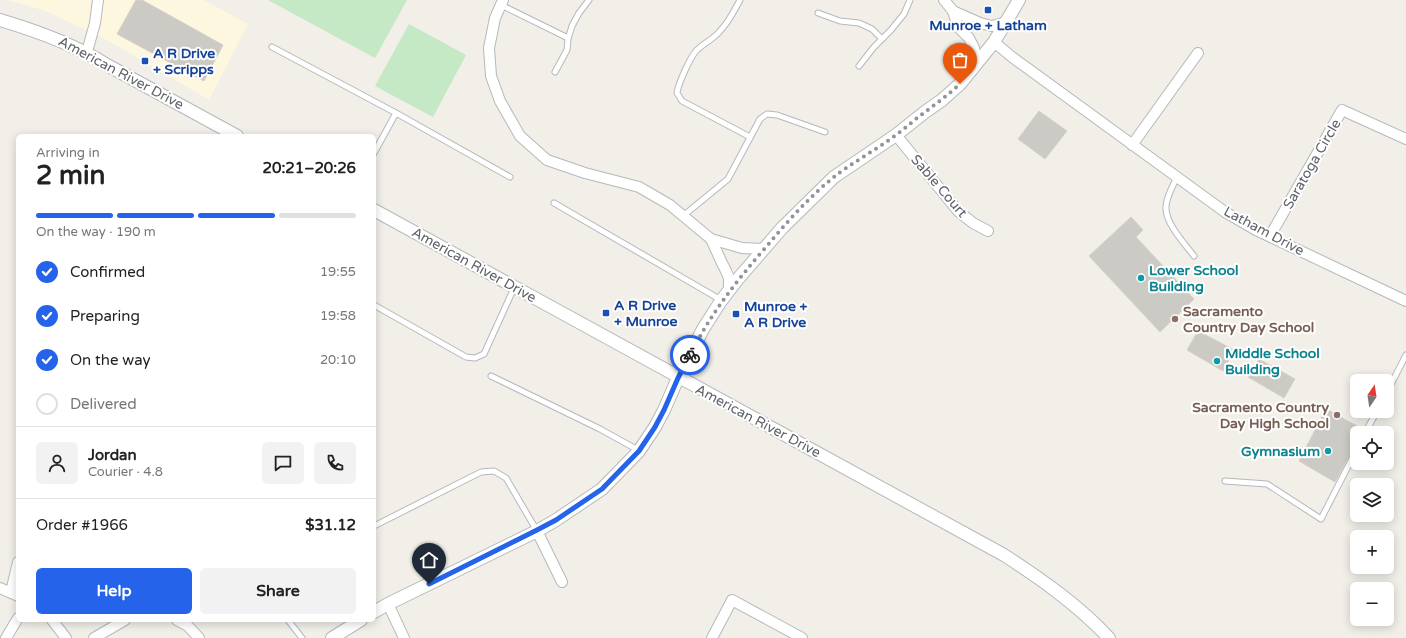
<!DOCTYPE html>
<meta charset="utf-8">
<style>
:root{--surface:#fff;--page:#f2f2f2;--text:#222;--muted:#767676;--line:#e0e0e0;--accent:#2563eb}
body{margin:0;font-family:"Varela Round",sans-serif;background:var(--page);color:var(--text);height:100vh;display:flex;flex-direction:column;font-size:15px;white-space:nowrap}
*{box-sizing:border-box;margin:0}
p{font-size:13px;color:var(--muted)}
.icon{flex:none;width:22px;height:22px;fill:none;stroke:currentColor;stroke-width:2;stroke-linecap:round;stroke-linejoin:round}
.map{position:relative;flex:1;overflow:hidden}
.details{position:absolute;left:16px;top:134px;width:360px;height:488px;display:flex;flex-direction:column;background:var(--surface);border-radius:6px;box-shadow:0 2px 10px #0003}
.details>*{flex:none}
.needle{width:26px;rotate:13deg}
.buttons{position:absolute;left:1350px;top:374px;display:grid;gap:8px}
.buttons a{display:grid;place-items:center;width:44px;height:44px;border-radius:6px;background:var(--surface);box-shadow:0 2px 10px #0003;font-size:20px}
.pin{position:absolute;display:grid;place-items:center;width:34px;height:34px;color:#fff;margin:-41px -17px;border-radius:50% 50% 50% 0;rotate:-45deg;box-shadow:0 0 4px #0007}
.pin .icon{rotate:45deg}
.courier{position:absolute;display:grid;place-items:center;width:40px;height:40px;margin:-20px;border:3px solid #2563eb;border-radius:50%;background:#fff;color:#222;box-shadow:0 1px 5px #0007}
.head em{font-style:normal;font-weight:700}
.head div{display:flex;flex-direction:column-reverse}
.head{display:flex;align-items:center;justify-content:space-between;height:68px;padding:0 20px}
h1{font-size:26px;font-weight:700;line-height:30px}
.bar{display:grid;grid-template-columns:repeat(4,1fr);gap:6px 4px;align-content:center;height:48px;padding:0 20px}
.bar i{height:5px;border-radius:3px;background:var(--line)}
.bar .current{background:var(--accent)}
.bar p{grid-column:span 4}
.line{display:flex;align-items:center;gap:10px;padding:0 20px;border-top:1px solid var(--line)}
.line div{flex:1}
.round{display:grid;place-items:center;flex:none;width:42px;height:42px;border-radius:6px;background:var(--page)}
ol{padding:0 20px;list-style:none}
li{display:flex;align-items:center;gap:12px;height:44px}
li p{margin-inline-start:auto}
li .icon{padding:4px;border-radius:50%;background:var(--accent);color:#fff;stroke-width:4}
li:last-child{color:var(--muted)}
li i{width:22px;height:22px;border:2px solid var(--line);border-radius:50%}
.button{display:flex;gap:8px;margin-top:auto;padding:8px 20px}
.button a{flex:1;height:46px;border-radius:6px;background:var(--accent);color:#fff;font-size:16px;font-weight:700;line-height:46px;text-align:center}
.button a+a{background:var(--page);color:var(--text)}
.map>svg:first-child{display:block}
.commercial{fill:#fef7e0}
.green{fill:#c5e8c5}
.building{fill:#cccac5;stroke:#d6d1c6}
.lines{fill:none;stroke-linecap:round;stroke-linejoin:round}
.service-casing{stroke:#b5b8bc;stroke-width:7}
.minor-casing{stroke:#b5b8bc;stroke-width:12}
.tertiary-casing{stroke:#b5b8bc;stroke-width:14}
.service{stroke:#fff;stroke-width:5}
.minor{stroke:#fff;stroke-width:10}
.tertiary{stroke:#fff;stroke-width:12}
.done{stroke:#929495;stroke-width:4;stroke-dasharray:0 7.2}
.route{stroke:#2563eb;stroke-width:5}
.transit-dot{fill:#1a4fb4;stroke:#fff;stroke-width:1.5}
.culture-dot{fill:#0f9aa8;stroke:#fff;stroke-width:1.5}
.education-dot{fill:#8d6e63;stroke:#fff;stroke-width:1.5}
.labels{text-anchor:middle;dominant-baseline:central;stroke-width:4;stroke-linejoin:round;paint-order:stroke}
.transit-label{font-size:14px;font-weight:bold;fill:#164399;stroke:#fff;text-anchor:start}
.street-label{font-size:14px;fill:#5f6368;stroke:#fff}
.culture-label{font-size:14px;font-weight:bold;fill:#0d838f;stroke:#fff;text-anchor:start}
.education-label{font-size:14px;font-weight:bold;fill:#785e54;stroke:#fff;text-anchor:start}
</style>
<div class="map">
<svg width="1406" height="638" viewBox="0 0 1406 638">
<rect width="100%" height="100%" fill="#f1efe8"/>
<path class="commercial" d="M8,0h196l44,24 -39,76 -102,-60 -61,-29z"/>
<g class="green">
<path d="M268,0h139l-32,58z"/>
<path d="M409,24l57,31 -33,62 -58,-31z"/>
</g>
<g class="building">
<path d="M136,0h6l81,45 -19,36 -87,-47z"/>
<path d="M1039,111l28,20 -22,28 -27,-20z"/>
<path d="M1131,217l12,13 -7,7 58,62 -34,33 -71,-76z"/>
<path d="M1198,331l36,19 -11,21 -36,-21z"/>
<path d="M1259,359l36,20 -11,19 -36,-21z"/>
<path d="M1326,409l31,17v16l-22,40 -36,-21z"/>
</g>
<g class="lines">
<g class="service-casing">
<g id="service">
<path d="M740,0c-6,11 -11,22 -20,31 -6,8 -18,13 -24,20 -6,7 -18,33 -19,42l5,8 68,36"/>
<path d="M501,5l67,33"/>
<path d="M818,13l22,8 19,2 13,6 10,10"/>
<path d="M272,47l124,66"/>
<path d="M859,66l15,-19 17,-17 13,-16 6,-14"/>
<path d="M555,72l12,-22 1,-11 4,-13 7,-13 10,-13"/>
<path d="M374,153l22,-40 114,64"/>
<path d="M1177,177c-4,9 -11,20 -11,30 -1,16 19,37 28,49"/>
<path d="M554,203l167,97"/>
<path d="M683,216l45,-37 32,-60 7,-5 10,1 48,17"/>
<path d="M374,305l92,52 9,1 9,-4 30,-66"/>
<path d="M491,376l109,53 38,21"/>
<path d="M1387,392l19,-37"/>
<path d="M1365,433l12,-22"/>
<path d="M1225,481l42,3 54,35 36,-70"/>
<path d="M374,526l107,-54 13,-1 12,7 31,53"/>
<path d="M288,620l14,18"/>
</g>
</g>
<g class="minor-casing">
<g id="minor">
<path d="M503,0l-8,18 -6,30 2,28 9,25 20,35 27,24 38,13 54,14 31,18 41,34 31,9 22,1"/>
<path d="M944,0l9,11 27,12 12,3 15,-4"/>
<path d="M953,11l5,16 11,11 5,10 2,9 -3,11"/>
<path d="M994,42l18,15 213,155 31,18 150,71"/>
<path d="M87,52l8,-29 3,-23"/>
<path d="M896,135l62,76 15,12 15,8"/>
<path d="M1132,145l66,-92"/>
<path d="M1270,236l72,-126 64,29"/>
<path d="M711,239l10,22 5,10 3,7v13"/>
<path d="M537,531l25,51"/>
<path d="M0,588l18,8"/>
<path d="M11,592l7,-30"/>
<path d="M388,604l16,34"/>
<path d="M52,620l14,18"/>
<path d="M177,620l11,6 11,12"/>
<path d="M6,638l12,-20"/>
<path d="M94,638l31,-18"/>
<path d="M712,638l20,-38 70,38"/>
</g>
</g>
<g class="tertiary-casing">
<g id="tertiary">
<path d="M0,20c37,11 74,24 107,45l130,71"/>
<path d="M374,210l630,345c37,24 74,50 105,83"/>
<path d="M374,612l14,-8 149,-73 19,-11 46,-31 37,-38 16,-24 9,-17 14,-32 25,-49 18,-28 16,-21 45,-52 52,-51 62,-42 29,-23 17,-12 18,-16 34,-42 25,-42"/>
<path d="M332,638l29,-18"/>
</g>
</g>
<use href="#service" class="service"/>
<use href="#minor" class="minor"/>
<use href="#tertiary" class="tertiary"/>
</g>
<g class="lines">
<path class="done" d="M690,355c21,-42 45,-72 76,-108 21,-25 43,-50 68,-70 19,-15 42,-27 62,-42 10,-7 19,-16 29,-23 12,-9 24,-18 35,-28"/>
<path class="route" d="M429,584l108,-54 19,-10 46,-31 37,-38 16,-24 9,-17 14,-32 12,-23"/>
</g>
<g class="transit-dot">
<rect x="984" y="6" width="8" height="8" rx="2"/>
<rect x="141" y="57" width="8" height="8" rx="2"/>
<rect x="602" y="309" width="8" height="8" rx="2"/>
<rect x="732" y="310" width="8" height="8" rx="2"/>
</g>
<g class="culture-dot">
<circle cx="1141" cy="278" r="4"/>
<circle cx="1217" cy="361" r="4"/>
<circle cx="1328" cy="451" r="4"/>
</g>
<g class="education-dot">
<circle cx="1175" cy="319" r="4"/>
<circle cx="1337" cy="415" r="4"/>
</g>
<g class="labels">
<g class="transit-label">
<text x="988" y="25" text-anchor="middle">Munroe + Latham</text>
<text x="153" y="53">A R Drive<tspan x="153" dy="16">+ Scripps</tspan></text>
<text x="614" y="305">A R Drive<tspan x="614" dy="16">+ Munroe</tspan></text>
<text x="744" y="306">Munroe +<tspan x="744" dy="16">A R Drive</tspan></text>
</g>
<g class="street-label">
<text transform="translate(121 73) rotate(28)">American River Drive</text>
<text transform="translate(1312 164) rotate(-60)">Saratoga Circle</text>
<text transform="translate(939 186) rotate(49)">Sable Court</text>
<text transform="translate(1264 231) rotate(28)">Latham Drive</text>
<text transform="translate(474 265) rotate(29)">American River Drive</text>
<text transform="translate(758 421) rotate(28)">American River Drive</text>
</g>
<g class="culture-label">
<text x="1149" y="270">Lower School<tspan x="1149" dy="16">Building</tspan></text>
<text x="1225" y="353">Middle School<tspan x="1225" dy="16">Building</tspan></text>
<text x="1320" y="451" text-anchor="end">Gymnasium</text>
</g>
<g class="education-label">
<text x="1183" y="311">Sacramento<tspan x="1183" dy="16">Country Day School</tspan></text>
<text x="1329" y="407" text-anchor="end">Sacramento Country<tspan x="1329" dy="16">Day High School</tspan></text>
</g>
</g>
</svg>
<div class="buttons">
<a><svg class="needle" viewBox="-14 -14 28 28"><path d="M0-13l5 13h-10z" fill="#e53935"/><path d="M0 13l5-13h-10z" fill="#767676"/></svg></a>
<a><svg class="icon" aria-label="locate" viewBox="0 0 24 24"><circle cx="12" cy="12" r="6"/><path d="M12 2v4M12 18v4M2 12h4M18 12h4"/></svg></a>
<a><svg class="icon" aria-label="layers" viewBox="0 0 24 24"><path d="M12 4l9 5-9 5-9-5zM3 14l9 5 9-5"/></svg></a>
<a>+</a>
<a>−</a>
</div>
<div class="pin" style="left:960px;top:84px;background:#ea580c"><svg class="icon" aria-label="bag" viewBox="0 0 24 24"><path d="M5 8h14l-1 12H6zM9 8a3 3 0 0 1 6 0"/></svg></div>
<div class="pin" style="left:429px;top:584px;background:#1f2937"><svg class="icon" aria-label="home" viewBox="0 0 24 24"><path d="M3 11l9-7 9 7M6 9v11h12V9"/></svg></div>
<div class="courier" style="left:690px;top:355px"><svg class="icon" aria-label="bike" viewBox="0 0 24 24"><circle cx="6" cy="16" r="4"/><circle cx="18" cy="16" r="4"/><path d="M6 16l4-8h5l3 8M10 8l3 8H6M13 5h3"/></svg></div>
<section class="details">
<div class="head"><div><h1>2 min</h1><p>Arriving in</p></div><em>20:21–20:26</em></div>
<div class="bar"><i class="current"></i><i class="current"></i><i class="current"></i><i></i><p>On the way · 190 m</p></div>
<ol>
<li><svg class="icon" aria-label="check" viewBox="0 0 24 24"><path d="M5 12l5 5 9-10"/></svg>Confirmed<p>19:55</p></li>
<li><svg class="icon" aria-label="check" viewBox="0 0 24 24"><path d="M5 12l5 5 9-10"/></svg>Preparing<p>19:58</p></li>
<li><svg class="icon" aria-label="check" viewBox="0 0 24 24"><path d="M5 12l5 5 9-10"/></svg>On the way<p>20:10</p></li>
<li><i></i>Delivered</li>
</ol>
<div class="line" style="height:72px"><a class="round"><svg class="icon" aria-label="person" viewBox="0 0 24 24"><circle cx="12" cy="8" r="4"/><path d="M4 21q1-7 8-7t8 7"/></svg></a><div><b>Jordan</b><p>Courier · 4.8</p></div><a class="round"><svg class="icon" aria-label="chat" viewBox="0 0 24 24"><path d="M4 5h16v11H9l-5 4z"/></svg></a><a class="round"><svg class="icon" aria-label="phone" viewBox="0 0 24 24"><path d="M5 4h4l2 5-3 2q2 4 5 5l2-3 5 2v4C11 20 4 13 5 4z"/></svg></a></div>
<div class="line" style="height:52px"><div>Order #1966</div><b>$31.12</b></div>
<div class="button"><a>Help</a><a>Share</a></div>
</section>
</div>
